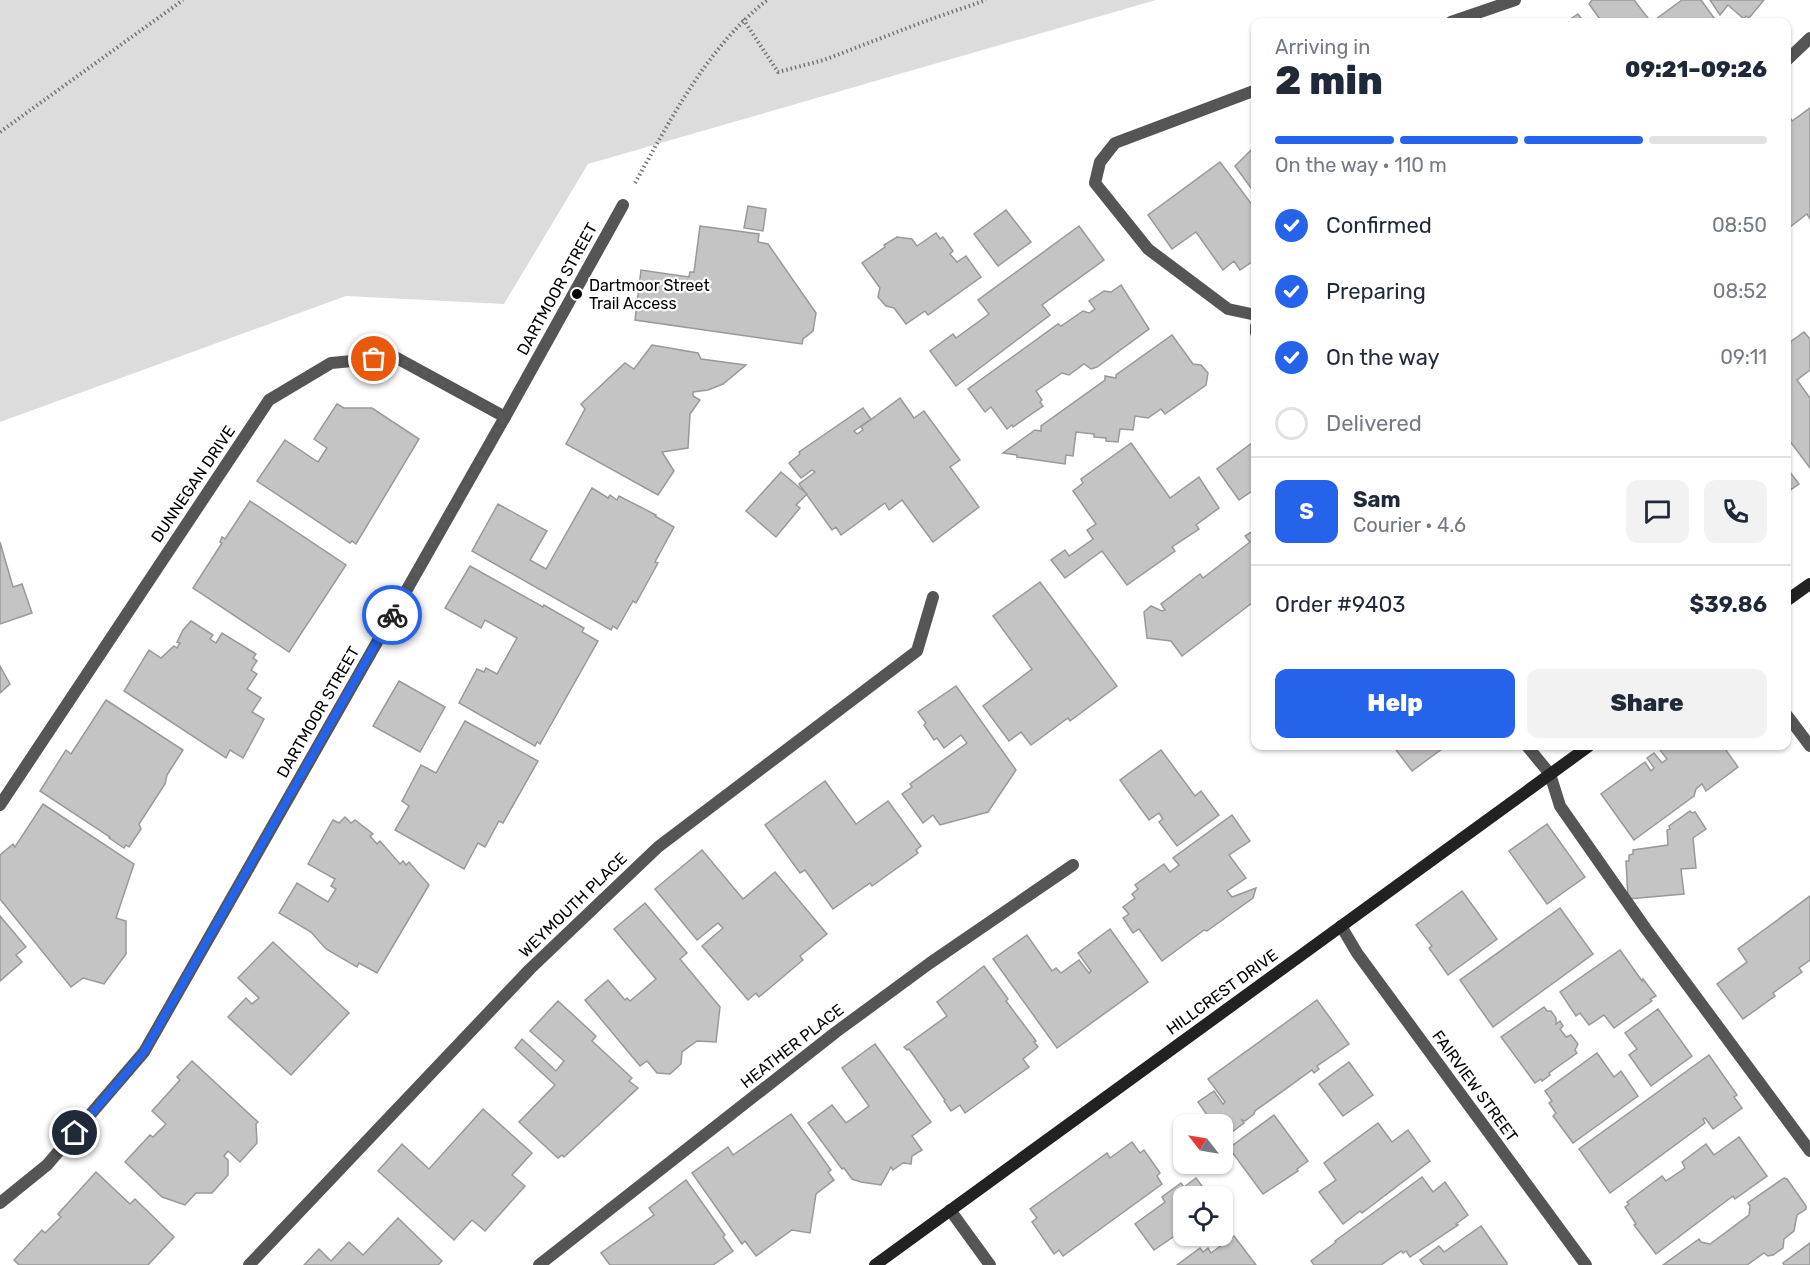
<!DOCTYPE html>
<meta charset="utf-8">
<style>
:root{--surface:#fff;--page:#f2f2f3;--text:#1f2937;--muted:#747a83;--line:#e0e1e3;--accent:#2563eb}
body{margin:0;font-family:Rubik,sans-serif;background:var(--page);color:var(--text);height:100vh;display:flex;flex-direction:column;font-size:22px;white-space:nowrap}
*{box-sizing:border-box;margin:0}
p{font-size:20px;color:var(--muted)}
.icon{flex:none;width:33px;height:33px;fill:none;stroke:currentColor;stroke-width:2;stroke-linecap:round;stroke-linejoin:round}
.map{position:relative;flex:1;overflow:hidden}
.drawer{position:absolute;left:1251px;top:18px;width:540px;height:732px;display:flex;flex-direction:column;background:var(--surface);border-radius:12px;box-shadow:0 2px 4px #0004}
.drawer>*{flex:none}
.needle{width:39px;rotate:301deg}
.buttons{position:absolute;left:1173px;top:1114px;display:grid;gap:12px}
.buttons a{display:grid;place-items:center;width:60px;height:60px;border-radius:12px;background:var(--surface);box-shadow:0 2px 4px #0004;font-size:30px}
.pin{position:absolute;display:grid;place-items:center;width:51px;height:51px;color:#fff;margin:-26px;border:3px solid #fff;border-radius:50%;box-shadow:0 2px 6px #0007}
.courier{position:absolute;display:grid;place-items:center;width:60px;height:60px;margin:-30px;border:4px solid #2563eb;border-radius:50%;background:#fff;color:#222;box-shadow:0 2px 8px #0007}
.head em{font-style:normal;font-weight:800}
.head div{display:flex;flex-direction:column-reverse}
.head{display:flex;align-items:center;justify-content:space-between;height:102px;padding:0 24px}
h1{font-size:39px;font-weight:800;line-height:45px}
.bar{display:grid;grid-template-columns:repeat(4,1fr);gap:9px 6px;align-content:center;height:72px;padding:0 24px}
.bar i{height:8px;border-radius:4px;background:var(--line)}
.bar .on{background:var(--accent)}
.bar p{grid-column:span 4}
.line{display:flex;align-items:center;gap:15px;padding:0 24px;border-top:2px solid var(--line)}
.line div{flex:1}
.round{display:grid;place-items:center;flex:none;width:63px;height:63px;border-radius:12px;background:var(--page)}
ol{padding:0 24px;list-style:none}
li{display:flex;align-items:center;gap:18px;height:66px}
li p{margin-inline-start:auto}
li .icon{padding:6px;border-radius:50%;background:var(--accent);color:#fff;stroke-width:4}
li:last-child{color:var(--muted)}
li i{width:33px;height:33px;border:3px solid var(--line);border-radius:50%}
.action{display:flex;gap:12px;margin-top:auto;padding:12px 24px}
.action a{flex:1;height:69px;border-radius:12px;background:var(--accent);color:#fff;font-size:24px;font-weight:800;line-height:69px;text-align:center}
.action a+a{background:var(--page);color:var(--text)}
.map>svg:first-child{display:block}
.green{fill:#dcdcdc}
.building{fill:#c4c4c4;stroke:#999;stroke-width:1.5}
.lines{fill:none;stroke-linecap:round;stroke-linejoin:round}
.path{stroke:#777;stroke-width:4;stroke-dasharray:1.5 3;stroke-linecap:butt}
.lane{stroke:#555;stroke-width:12}
.street{stroke:#555;stroke-width:12}
.secondary{stroke:#222;stroke-width:12}
.done{stroke:#595959;stroke-width:6;stroke-dasharray:0 10.8}
.route{stroke:#2563eb;stroke-width:8}
.poi-dot{fill:#000;stroke:#fff;stroke-width:2}
.labels{text-anchor:middle;dominant-baseline:central;stroke-width:4.5;stroke-linejoin:round;paint-order:stroke}
.poi-label{font-size:16px;fill:#000;stroke:#fff;text-anchor:start}
.street-label{font-size:16px;fill:#000;stroke:#fff}
</style>
<div class="map">
<svg width="1810" height="1265" viewBox="0 0 1810 1265">
<rect width="100%" height="100%" fill="#fff"/>
<path class="green" d="M0,0h1156l-568,164 -84,140 -158,-8 -346,126z"/>
<g class="building">
<path d="M1592,0h42l17,22h-49l-13,-18z"/>
<path d="M1682,0h19l16,22h-65z"/>
<path d="M1710,0h54l-15,18 -3,-2 -2,3 -16,-14 -8,10z"/>
<path d="M1578,14l6,8h-18z"/>
<path d="M1810,108v111l-3,-5 -17,13 -4,-4v-101l5,-3 1,2z"/>
<path d="M1256,145v50l-21,-29z"/>
<path d="M1220,162l36,48v49l-16,11 -6,-9 -11,9 -27,-38 -24,17 -24,-34z"/>
<path d="M748,206l18,3 -3,22 -19,-3z"/>
<path d="M1006,210l25,32 -33,24 -24,-32z"/>
<path d="M700,226l59,8 -1,8 10,2 48,69 -3,18 -10,8 -1,5 -167,-24 6,-50 48,7 1,-5h4z"/>
<path d="M1079,226l25,34 -62,45 8,10 -94,71 -26,-35 23,-17 3,4 33,-24 -11,-14z"/>
<path d="M936,233l4,6 3,-2 10,14 -3,3 7,8 9,-6 15,21 -53,38 -3,-4 -19,13 -12,-16 -8,-2 -8,-9 2,-9 -18,-25 23,-16 -1,-2 13,-8 15,2 5,7z"/>
<path d="M1121,285l28,44 -52,38 -6,2 -7,-5 -15,11 -7,-2 -26,18 6,9 -2,2 3,4 -30,21 -1,-2 -5,4 -16,-22 -6,5 -17,-23 90,-65 3,2 22,-15 6,2 6,-4 -6,-8 15,-10 7,1z"/>
<path d="M1804,332l6,7v31l-13,10 13,18v70l-24,-32v-91z"/>
<path d="M1172,335l21,29 8,1 7,8 -2,12 -41,29 -4,-5 -13,9 -13,-2 -2,14 -13,-1 -2,13 -12,-1v-3l-12,-1v-3l-18,-2 -3,24 -7,-1 -1,9 -48,-7v-2l-14,-2 32,-23 6,1v-5l64,-46v-4l11,2v-3z"/>
<path d="M652,345l46,8 3,6 45,6 -23,19 -15,6 -15,2v4l7,4 -10,14 -2,34 -26,4 12,19 -16,24 -92,-51 19,-35 -4,-5 44,-41 9,6z"/>
<path d="M900,398l14,20 10,-7 36,49 -10,7 29,40 -46,35 -31,-42 -13,10 -4,-7 -44,32 -5,-8 -4,3 -33,-46 16,-12 -3,-2 -11,8 -12,-15 11,-9 -1,-2 64,-44 8,11 -17,12 3,3 6,-4 -2,-3z"/>
<path d="M337,404l7,4h28l47,31 -63,105 -4,-3 -2,2 -93,-62 28,-41 33,22 9,-14 -13,-9z"/>
<path d="M1256,440l-1,49 -16,11 -22,-31z"/>
<path d="M1131,443l39,55 29,-21 20,31 -23,17 3,4 -27,18 3,4 -48,34 -25,-34 -37,27 -14,-18 14,-10 4,6 24,-17 -6,-9 9,-6 -23,-33 10,-8 -2,-4z"/>
<path d="M1786,462l4,5 -3,1 12,16 -13,9z"/>
<path d="M781,472l26,22 -11,11 4,3 -24,29 -30,-26z"/>
<path d="M592,488l16,10 2,-3 7,5 2,-4 37,19 -1,1 19,11 -19,35 3,1 -22,40 -3,-2 -16,28 -4,-3 -2,4 -139,-79 26,-47 49,27 -17,29 16,9z"/>
<path d="M250,501l96,64 -57,87 -96,-64 29,-45 -2,-1 2,-5 3,2z"/>
<path d="M1256,529v71l-74,56 -11,-15 -24,-3 -3,-26 7,-6 11,5 3,-1 -4,-6 39,-30 3,4 47,-36 -5,-6z"/>
<path d="M0,542l13,45 9,-3 10,29 -32,11z"/>
<path d="M470,566l73,41 1,-2 40,23 -2,4 16,9 -58,103 -3,-2 -2,4 -76,-43 18,-34 7,3 2,-4 11,6 20,-36 -32,-18 -4,8 -36,-20z"/>
<path d="M1040,582l77,104 -47,35 -2,-3 -37,27 -10,-13 -12,9 -26,-35 49,-37 -39,-53z"/>
<path d="M191,621l22,14 -3,4 6,4 6,-10 34,21 -3,4 4,3 -6,9 6,4 -10,15 14,9 -9,14 12,7 -21,39 -13,-8 -4,8 -102,-67 25,-41 12,8 13,-12 3,2 3,-5 -3,-1 6,-12z"/>
<path d="M0,666l10,18 -10,9z"/>
<path d="M399,681l46,26 -25,45 -47,-26z"/>
<path d="M956,686l60,84 -28,42 -48,13 -7,-10 -10,8 -21,-29 10,-7 -2,-3 57,-41 -6,-8 -17,13 -7,-10 -3,2 -10,-15 2,-2 -8,-11z"/>
<path d="M106,700l77,50 -16,25 -2,9 -26,40 2,5 -12,18 -3,-2 -2,3 -15,-10 1,-1 -70,-46 26,-41 5,4z"/>
<path d="M465,721l73,40 -35,62 -4,-2 -14,26 -7,-4 -14,26 -69,-39 14,-24 -7,-5 19,-36 15,8z"/>
<path d="M1393,746h53l-34,25z"/>
<path d="M1666,746h57l15,21 -32,24 -4,-7 -6,5 -2,7 -60,44 -33,-46 44,-32 6,9 3,-3 -7,-10 7,-5 8,10 5,-4 -7,-9z"/>
<path d="M1161,750l34,46 6,-5 18,24 -42,31 -18,-24 4,-3 -4,-6 -10,7 -29,-40z"/>
<path d="M825,781l31,43 32,-23 33,45 -5,4 2,3 -46,33 -2,-3 -37,26 -28,-39 -5,3 -35,-48z"/>
<path d="M43,804l91,60 -18,54 10,3v33l-22,30 -21,-6 -12,9 -71,-88v-44l13,-11 2,3z"/>
<path d="M1690,811l2,2 3,-1 11,17 -13,9 3,30 -15,1 3,25 -56,5 -2,-38h3v-6l4,-1v-4l35,-5 -1,-15 3,-1 -1,-3z"/>
<path d="M1232,815l18,26 -21,14 17,23 -19,13 5,6 24,-9 -3,10 -46,33 -3,-1 -42,31 -23,-32 -6,4 -10,-15 6,-4 -6,-7 12,-9 -3,-4 6,-5 -3,-4 29,-21 6,8 9,-7 -6,-7z"/>
<path d="M345,817l6,6 4,-3 18,14 -3,2 7,8 3,-3 20,23 3,-3 3,4 3,-3 20,23 -52,88 -18,-10 -2,4 -31,-18 -15,-17 -32,-19 18,-30 31,19 8,-13 -5,-3 4,-7 -27,-15 25,-44 6,3z"/>
<path d="M1547,824l38,53 -38,27 -38,-53z"/>
<path d="M702,850l41,49 32,-27 52,62 -27,22 3,4 -44,37 -3,-4 -8,7 -46,-54 21,-18 -5,-5 -21,17 -42,-51z"/>
<path d="M1462,891l35,48 -49,36 -19,-27 3,-2 -16,-21z"/>
<path d="M1810,896v64l-11,8 3,4 -29,21 2,3 -32,23 -26,-35 30,-22 -9,-13z"/>
<path d="M645,903l42,50 -7,6 40,48 -4,35 -19,-1 -15,11 -1,12 -11,10 -13,-1 -10,-12 -7,5 -55,-66 23,-20 17,20 2,-2 3,3 26,-22 -42,-50z"/>
<path d="M1560,908l33,46 -100,73 -33,-47z"/>
<path d="M0,916l26,31 -10,8 6,7 -22,19z"/>
<path d="M1110,929l38,53 -91,66 -64,-89 34,-24 25,36 4,-3 5,5 18,-13 10,13 2,-2 -13,-18z"/>
<path d="M273,942l76,71 -58,62 -63,-58 18,-19 6,6 7,-6 -21,-20z"/>
<path d="M1620,950l22,31 1,-2 13,17 -6,3 2,2 -38,27 -10,-13 -15,10 -9,-12 -4,3 -16,-24z"/>
<path d="M984,966l24,33 -2,2 30,40 -2,1 4,5 -15,12 6,8 -64,46 -5,-8 -9,6 -7,-10 1,-1 -36,-51 -2,1 -3,-3 43,-31 -10,-14z"/>
<path d="M1317,1000l32,44 -32,22 2,3 -5,4 -2,-3 -57,41 -1,3 -9,7 -3,-1 2,3 -20,15 -2,-13h-8l-16,-23 16,-11 9,13 2,-2 -17,-23z"/>
<path d="M558,1001l38,35 -4,5 40,37 -3,3 9,7 -74,69 -2,-2 -4,3 -39,-36 36,-37 -40,-37 7,-9 34,32 8,-10 -34,-30z"/>
<path d="M1544,1007l3,4h4l5,7v6l4,-3 3,5 -3,3 6,8 5,-2 7,9 -3,6 2,3 -28,20 1,2 -8,6 -1,-2 -6,4 -34,-46z"/>
<path d="M1658,1009l34,47 -41,30 -22,-31 8,-6 -12,-16z"/>
<path d="M875,1044l56,78 -19,14 10,14 -10,6 -1,8 -8,-1 -10,7 -2,-3 -10,18 -20,-3 -9,-3 -8,-11 -2,1 -34,-46 24,-18 14,18 23,-17 -27,-38z"/>
<path d="M1597,1053l17,24 7,-6 17,25 -65,47 -20,-27 3,-3 -7,-10 3,-2 -7,-10z"/>
<path d="M1709,1055l28,40 -3,2 8,11 -29,21 -8,-11 -2,1 2,4 -95,70 -31,-44z"/>
<path d="M192,1061l66,61 -2,2 1,19 -17,19 -12,-11 -4,5 4,4v15l-16,18h-16l-11,12 -23,-8 -37,-35 25,-27 3,2 13,-13 -14,-13 28,-31 -3,-3z"/>
<path d="M1349,1062l24,33 -30,21 -24,-32z"/>
<path d="M483,1109l49,44 -20,22 13,11 -40,45 -13,-11 -18,20 -76,-69 24,-27 27,25z"/>
<path d="M791,1114l40,56 -3,2 6,8 -18,14 -6,39 -18,-3 -36,26 -11,-15 -3,3 -50,-71 36,-26 5,8z"/>
<path d="M1274,1115l34,46 -11,8 1,2 -35,23 -34,-46z"/>
<path d="M1378,1123l14,19 16,-12 22,31 -68,52 -2,-2 -17,13 -24,-32 17,-12 -12,-17z"/>
<path d="M1739,1137l28,39 -32,23 -2,-3 -77,58 -22,-29 2,-1 -11,-17 4,-3 -2,-2 35,-26 4,5 19,-13 -3,-6 24,-18 8,11z"/>
<path d="M1132,1142l8,11 4,-3 16,23 -3,3 5,8 -99,72 -4,-6 -5,4 -22,-32 5,-4 -7,-9 77,-56 3,5z"/>
<path d="M96,1172l34,32 5,-5 39,38 -26,28h-129l-5,-5 28,-30 3,3 16,-16 -3,-3z"/>
<path d="M1422,1177l11,15 12,-10 23,33 -12,9 2,1 -48,32 -4,-6 -3,2 -2,-2 -20,14h-67l-3,-4 25,-19 -1,-1z"/>
<path d="M1196,1178l14,19h-26v36l-2,-2 -28,19 -19,-26 30,-22 -3,-5 19,-14 3,4z"/>
<path d="M1784,1178l3,1 19,27v3l-9,6 -3,16 -10,8 -1,9 -10,7 -5,1 -4,-3 -17,12h-84l36,-26 2,3 9,2 39,-29 1,-9 -2,-3z"/>
<path d="M686,1180l39,55 -2,2 10,14 -20,14h-103l-9,-12 53,-38 -5,-7z"/>
<path d="M398,1218l44,43 -4,4h-134l15,-16 12,12 18,-19 14,13z"/>
<path d="M1481,1226l26,37v2h-83l-4,-5 19,-14 5,6z"/>
<path d="M1186,1236h20l-11,8 -2,-3 -2,2z"/>
<path d="M1234,1236l22,29h-79l23,-17 3,4 5,-4 3,5z"/>
<path d="M1810,1243v22h-26l-1,-2z"/>
</g>
<g class="lines">
<g class="path">
<path d="M743,19l35,53 46,-12 99,-38 63,-22"/>
<path d="M0,132l183,-132"/>
<path d="M635,183c37,-66 72,-135 132,-183"/>
</g>
<g class="lane">
<path d="M1451,22l64,-22"/>
<path d="M1256,90l-141,53 -15,19 -5,21 53,66 80,60 28,6"/>
<path d="M1550,774l10,32 86,123 164,222"/>
</g>
<g class="street">
<path d="M1786,61l24,-23"/>
<path d="M1256,326v7"/>
<path d="M1786,714l24,32"/>
<path d="M1527,746l23,28"/>
<path d="M0,805l269,-405 62,-37 64,-6 110,60"/>
<path d="M1341,926l16,27 229,312"/>
<path d="M0,1203l47,-38 97,-113 361,-635 118,-212"/>
<path d="M950,1210l40,55"/>
<path d="M249,1265l281,-296 128,-122 259,-196 16,-54"/>
<path d="M539,1265l297,-233 94,-69 143,-98"/>
</g>
<g class="secondary">
<path d="M1786,601l24,-17"/>
<path d="M875,1265l714,-519"/>
</g>
</g>
<g class="lines">
<path class="done" d="M374,359l21,-2 110,60 -113,198"/>
<path class="route" d="M75,1133l69,-81 248,-437"/>
</g>
<circle class="poi-dot" cx="577" cy="294" r="6"/>
<g class="labels">
<g class="poi-label">
<text x="589" y="285">Dartmoor Street<tspan x="589" dy="18">Trail Access</tspan></text>
</g>
<g class="street-label">
<text transform="translate(557 289) rotate(-61)">DARTMOOR STREET</text>
<text transform="translate(193 484) rotate(-56)">DUNNEGAN DRIVE</text>
<text transform="translate(318 712) rotate(-60)">DARTMOOR STREET</text>
<text transform="translate(573 905) rotate(-44)">WEYMOUTH PLACE</text>
<text transform="translate(1222 992) rotate(-36)">HILLCREST DRIVE</text>
<text transform="translate(792 1046) rotate(-38)">HEATHER PLACE</text>
<text transform="translate(1475 1086) rotate(54)">FAIRVIEW STREET</text>
</g>
</g>
</svg>
<div class="buttons">
<a><svg class="needle" viewBox="-14 -14 28 28"><path d="M0-13l5 13h-10z" fill="#e53935"/><path d="M0 13l5-13h-10z" fill="#747a83"/></svg></a>
<a><svg class="icon" aria-label="locate" viewBox="0 0 24 24"><circle cx="12" cy="12" r="6"/><path d="M12 2v4M12 18v4M2 12h4M18 12h4"/></svg></a>
</div>
<div class="pin" style="left:374px;top:359px;background:#ea580c"><svg class="icon" aria-label="bag" viewBox="0 0 24 24"><path d="M5 8h14l-1 12H6zM9 8a3 3 0 0 1 6 0"/></svg></div>
<div class="pin" style="left:75px;top:1133px;background:#1f2937"><svg class="icon" aria-label="home" viewBox="0 0 24 24"><path d="M3 11l9-7 9 7M6 9v11h12V9"/></svg></div>
<div class="courier" style="left:392px;top:615px"><svg class="icon" aria-label="bike" viewBox="0 0 24 24"><circle cx="6" cy="16" r="4"/><circle cx="18" cy="16" r="4"/><path d="M6 16l4-8h5l3 8M10 8l3 8H6M13 5h3"/></svg></div>
<section class="drawer">
<div class="head"><div><h1>2 min</h1><p>Arriving in</p></div><em>09:21–09:26</em></div>
<div class="bar"><i class="on"></i><i class="on"></i><i class="on"></i><i></i><p>On the way · 110 m</p></div>
<ol>
<li><svg class="icon" aria-label="check" viewBox="0 0 24 24"><path d="M5 12l5 5 9-10"/></svg>Confirmed<p>08:50</p></li>
<li><svg class="icon" aria-label="check" viewBox="0 0 24 24"><path d="M5 12l5 5 9-10"/></svg>Preparing<p>08:52</p></li>
<li><svg class="icon" aria-label="check" viewBox="0 0 24 24"><path d="M5 12l5 5 9-10"/></svg>On the way<p>09:11</p></li>
<li><i></i>Delivered</li>
</ol>
<div class="line" style="height:108px"><b class="round" style="background:var(--accent);color:#fff">S</b><div><b>Sam</b><p>Courier · 4.6</p></div><a class="round"><svg class="icon" aria-label="chat" viewBox="0 0 24 24"><path d="M4 5h16v11H9l-5 4z"/></svg></a><a class="round"><svg class="icon" aria-label="phone" viewBox="0 0 24 24"><path d="M5 4h4l2 5-3 2q2 4 5 5l2-3 5 2v4C11 20 4 13 5 4z"/></svg></a></div>
<div class="line" style="height:78px"><div>Order #9403</div><b>$39.86</b></div>
<div class="action"><a>Help</a><a>Share</a></div>
</section>
</div>
